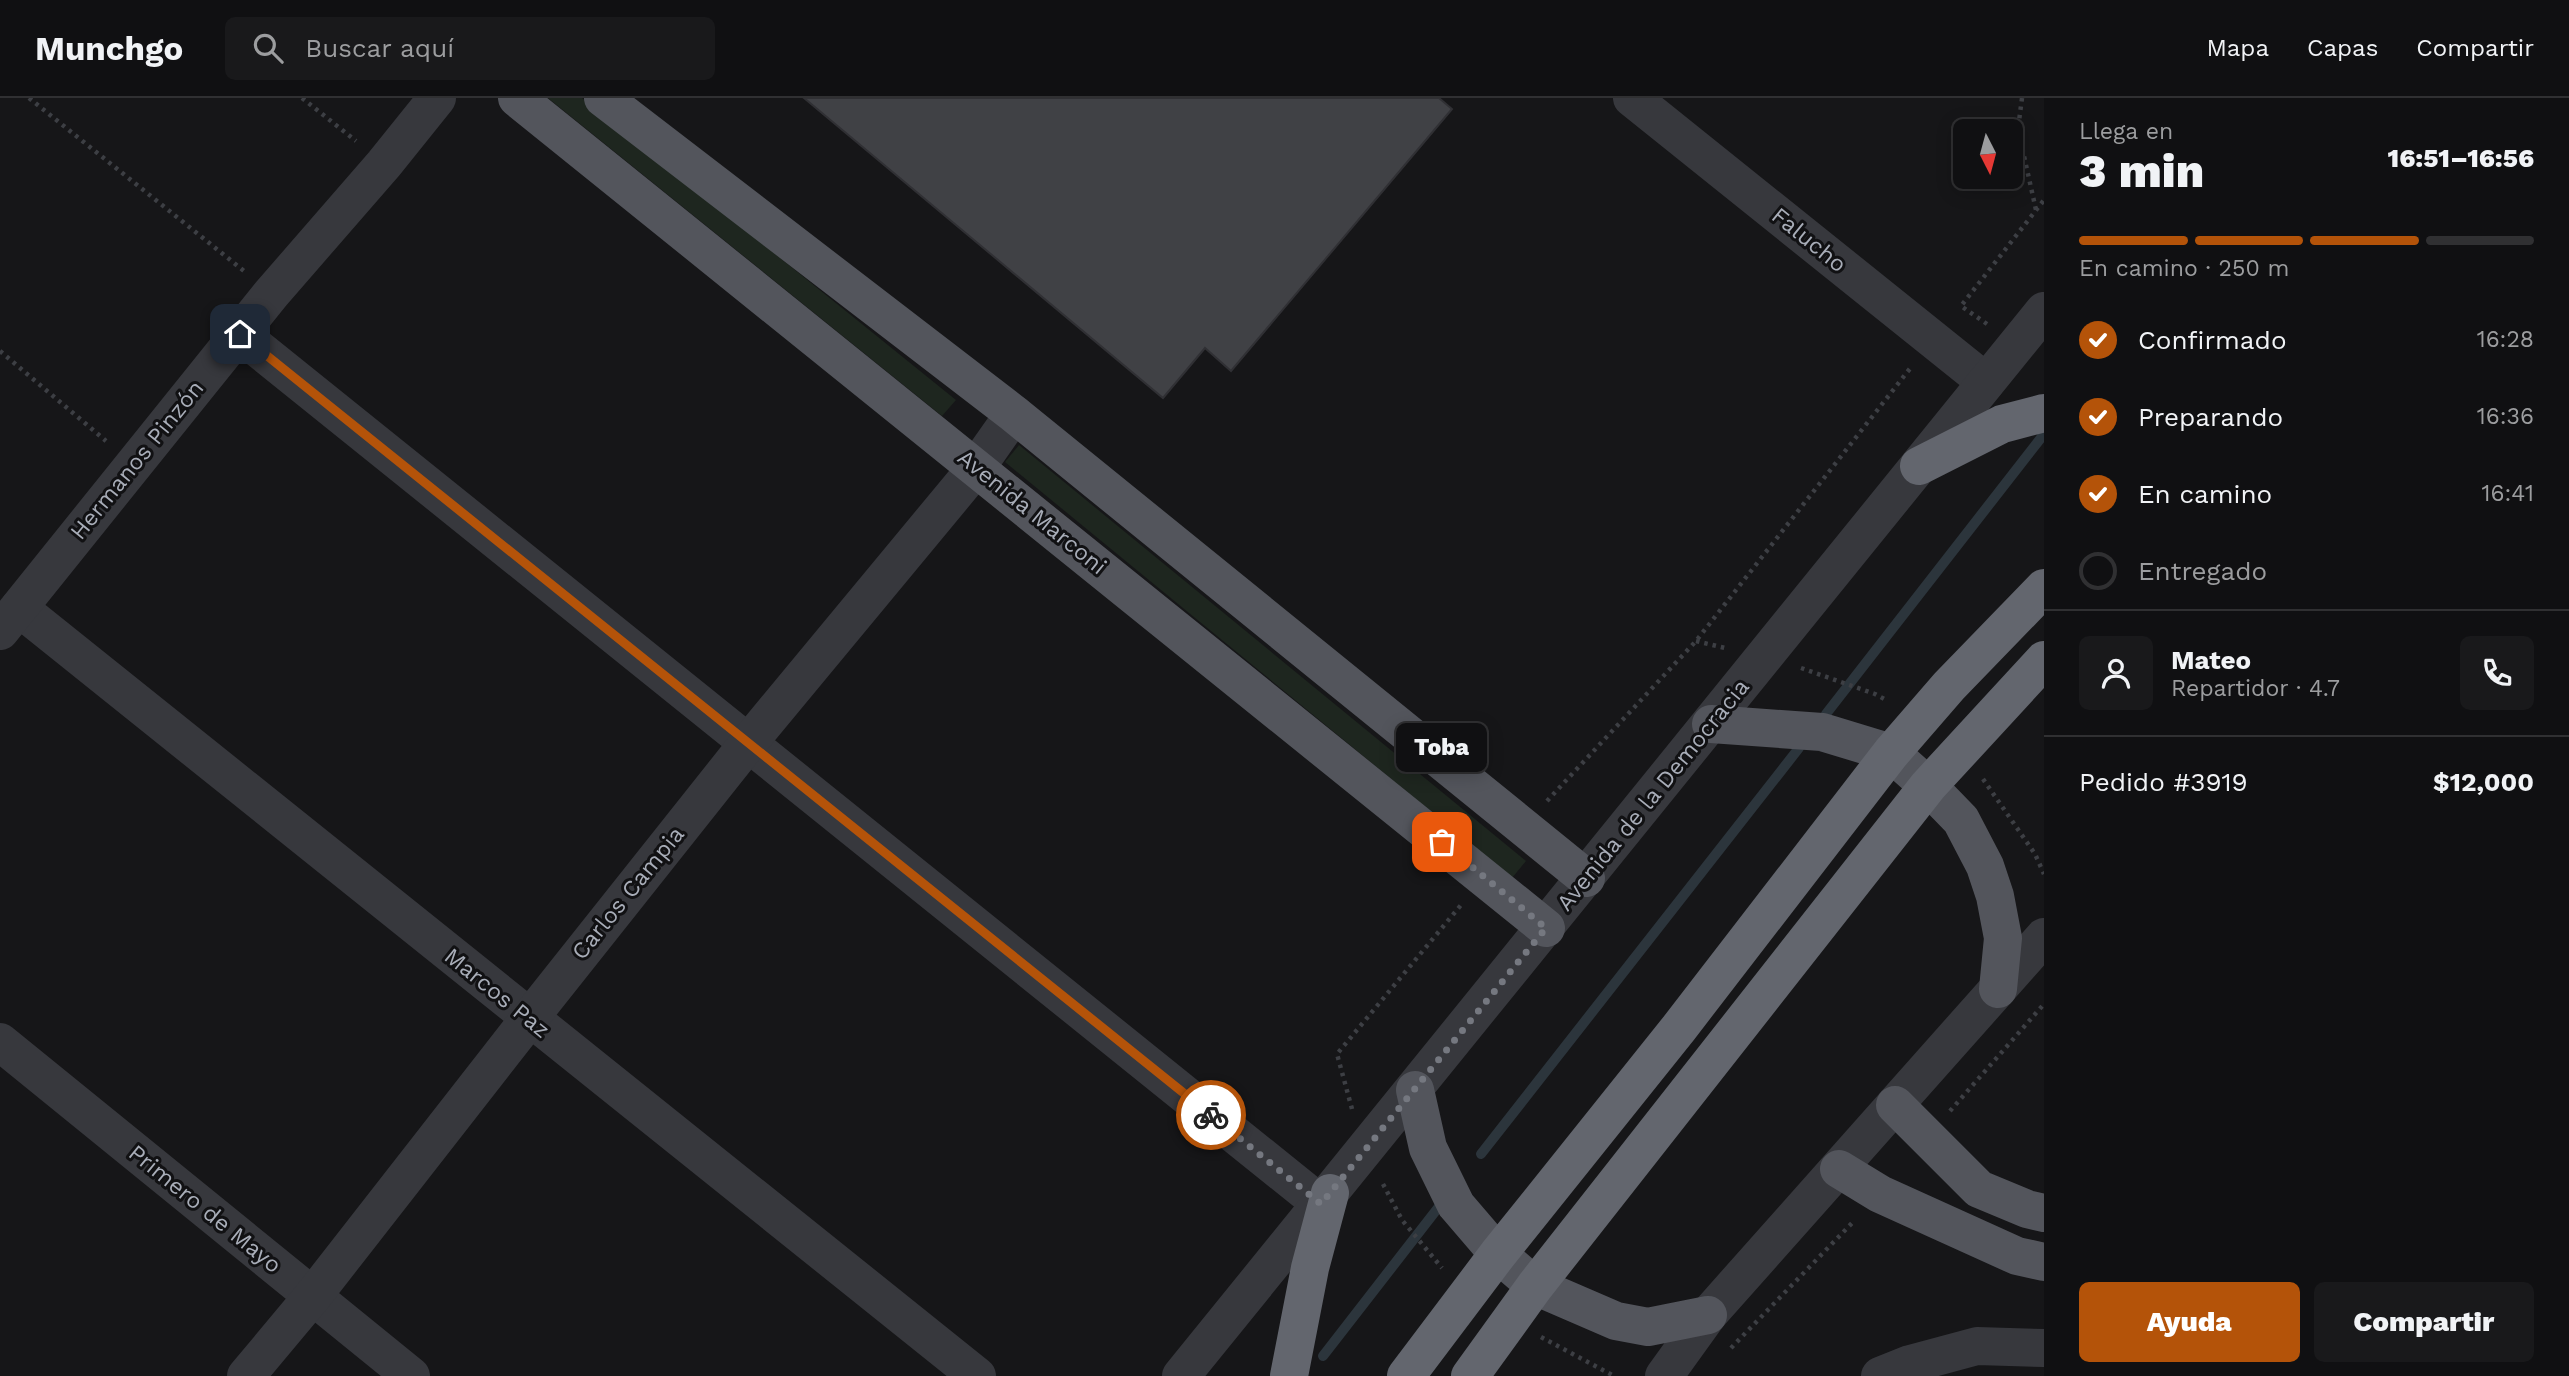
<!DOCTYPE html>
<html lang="es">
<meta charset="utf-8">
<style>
:root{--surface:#101012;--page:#19191b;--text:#f1f3f6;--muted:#9c9d9f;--line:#303032;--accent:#b45309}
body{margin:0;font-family:"Work Sans",sans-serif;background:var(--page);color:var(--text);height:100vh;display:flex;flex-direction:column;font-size:26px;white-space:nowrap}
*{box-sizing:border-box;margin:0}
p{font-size:23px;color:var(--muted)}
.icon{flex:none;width:38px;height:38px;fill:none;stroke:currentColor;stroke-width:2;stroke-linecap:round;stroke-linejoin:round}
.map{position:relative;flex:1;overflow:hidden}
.panel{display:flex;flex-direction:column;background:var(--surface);width:525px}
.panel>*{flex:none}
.needle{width:46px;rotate:174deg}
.tools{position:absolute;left:1953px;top:21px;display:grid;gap:14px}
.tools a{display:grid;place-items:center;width:70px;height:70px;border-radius:10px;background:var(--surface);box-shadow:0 4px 18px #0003,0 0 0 2px var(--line);font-size:35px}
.pin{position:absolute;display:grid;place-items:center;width:60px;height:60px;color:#fff;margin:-30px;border-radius:14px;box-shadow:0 4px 10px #0006}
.courier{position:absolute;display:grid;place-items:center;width:70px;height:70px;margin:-35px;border:5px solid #b45309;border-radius:50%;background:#fff;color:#222;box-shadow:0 2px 9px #0007}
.bubble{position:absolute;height:49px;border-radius:10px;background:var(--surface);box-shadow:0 4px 18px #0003,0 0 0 2px var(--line);font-size:23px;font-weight:800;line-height:49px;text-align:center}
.head em{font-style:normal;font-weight:800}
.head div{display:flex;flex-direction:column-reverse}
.head{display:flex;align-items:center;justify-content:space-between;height:119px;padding:0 35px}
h1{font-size:46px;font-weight:800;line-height:52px}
.bar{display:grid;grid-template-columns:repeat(4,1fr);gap:10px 7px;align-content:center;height:84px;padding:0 35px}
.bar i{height:9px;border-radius:5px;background:var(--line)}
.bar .active{background:var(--accent)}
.bar p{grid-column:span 4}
.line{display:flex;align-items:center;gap:18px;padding:0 35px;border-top:2px solid var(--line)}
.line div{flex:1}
.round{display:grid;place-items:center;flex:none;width:74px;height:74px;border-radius:10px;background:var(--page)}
ol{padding:0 35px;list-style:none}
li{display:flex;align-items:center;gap:21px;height:77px}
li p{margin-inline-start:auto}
li .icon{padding:7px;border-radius:50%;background:var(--accent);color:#fff;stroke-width:4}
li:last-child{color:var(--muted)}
li i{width:38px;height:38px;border:4px solid var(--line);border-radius:50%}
.action{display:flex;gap:14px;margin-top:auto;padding:14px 35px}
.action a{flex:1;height:80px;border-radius:10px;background:var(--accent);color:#fff;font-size:28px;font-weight:800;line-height:80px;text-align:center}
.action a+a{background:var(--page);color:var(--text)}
header{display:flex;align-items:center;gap:42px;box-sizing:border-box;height:98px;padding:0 35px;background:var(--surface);border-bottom:2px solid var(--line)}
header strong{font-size:33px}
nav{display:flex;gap:38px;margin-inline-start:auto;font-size:24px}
.search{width:490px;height:63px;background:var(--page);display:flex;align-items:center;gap:18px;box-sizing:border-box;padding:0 24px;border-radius:10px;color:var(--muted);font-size:26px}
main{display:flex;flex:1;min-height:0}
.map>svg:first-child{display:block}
.green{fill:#1e261f}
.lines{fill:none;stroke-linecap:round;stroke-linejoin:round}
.stream{stroke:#2c353c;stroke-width:10}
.building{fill:#404145;stroke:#303034;stroke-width:2}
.path{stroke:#3d3f44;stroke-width:4.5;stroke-dasharray:3.5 5;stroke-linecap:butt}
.minor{stroke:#37383d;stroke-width:38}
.major{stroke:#53555c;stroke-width:38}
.highway{stroke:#63666e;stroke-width:38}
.done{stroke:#757880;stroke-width:7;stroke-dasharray:0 12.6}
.route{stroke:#b45309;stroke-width:9}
.labels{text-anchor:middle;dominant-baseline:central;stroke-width:6;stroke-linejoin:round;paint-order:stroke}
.street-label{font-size:23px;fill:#a8adb8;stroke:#111113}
</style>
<header>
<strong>Munchgo</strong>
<div class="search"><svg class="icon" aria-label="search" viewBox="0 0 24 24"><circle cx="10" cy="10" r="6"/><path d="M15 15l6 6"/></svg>Buscar aquí</div>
<nav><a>Mapa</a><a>Capas</a><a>Compartir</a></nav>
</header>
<main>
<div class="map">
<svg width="2044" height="1278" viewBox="0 0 2044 1278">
<rect width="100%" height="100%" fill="#161618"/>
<g class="green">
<path d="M548,0h34l374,302 -14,16z"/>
<path d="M1019,347l507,416 -14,17 -507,-416z"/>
</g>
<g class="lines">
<g class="stream">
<path d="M1826,616l218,-280"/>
<path d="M1481,1056l318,-406"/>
<path d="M1323,1258l118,-152"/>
</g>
</g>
<path class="building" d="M804,0h635l13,11 -221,262 -26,-23 -42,50z"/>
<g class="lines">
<g class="path">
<path d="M29,0l215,173"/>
<path d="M302,0l54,43"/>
<path d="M2022,0l-4,31 18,81"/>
<path d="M1987,226l-26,-18 83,-106"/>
<path d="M0,253l106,90"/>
<path d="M1696,543l29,7"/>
<path d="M1801,570l74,26 13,7"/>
<path d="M1983,681l52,75 9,20"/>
<path d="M1547,703l149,-160 216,-275"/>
<path d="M1352,1011l-15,-55 124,-149"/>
<path d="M1950,1013l94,-107"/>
<path d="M1383,1086l19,36 40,48"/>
<path d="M1541,1239l73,39"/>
<path d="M1731,1250l123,-127"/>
</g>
<g class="minor">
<path d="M1632,0l354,284"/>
<path d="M240,236l1081,870"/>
<path d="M19,510l958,768"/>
<path d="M0,533l271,-337 113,-130 53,-66"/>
<path d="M0,944l411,334"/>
<path d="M246,1278l66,-79 217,-278 220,-277 227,-274 38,-54"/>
<path d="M1181,1278l863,-1065"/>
<path d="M1664,1278l44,-61 336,-378"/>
<path d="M1880,1278l30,-12 67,-18 67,2"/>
</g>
<g class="major">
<path d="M517,0l1029,830"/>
<path d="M603,0l411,316 572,464"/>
<path d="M1711,626l111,8 69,21 37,33 33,34 24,46 10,30 8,42 -5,51"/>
<path d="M1415,992l13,58 28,57 42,49 37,32 81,35 32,6 60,-12"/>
<path d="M1895,1007l84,84 48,20 17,4"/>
<path d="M1839,1071l41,25 137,62 27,6"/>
</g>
<g class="highway">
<path d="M1919,368l83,-42 42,-11"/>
<path d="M1289,1278l21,-108 20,-75"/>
<path d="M1406,1278l92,-122 181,-226 212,-275 58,-67 95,-98"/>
<path d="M1470,1278l65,-90 393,-500 116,-126"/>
</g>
</g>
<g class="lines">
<path class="done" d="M1211,1017l110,89 225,-276 -104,-86"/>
<path class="route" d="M240,236l971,781"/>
</g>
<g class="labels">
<g class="street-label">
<text transform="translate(1809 142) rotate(39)">Falucho</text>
<text transform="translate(137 362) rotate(-51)">Hermanos Pinzón</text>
<text transform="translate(1032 414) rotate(39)">Avenida Marconi</text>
<text transform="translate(1653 697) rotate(-51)">Avenida de la Democracia</text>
<text transform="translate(628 795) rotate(-51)">Carlos Campia</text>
<text transform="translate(497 895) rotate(39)">Marcos Paz</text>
<text transform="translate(205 1111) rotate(39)">Primero de Mayo</text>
</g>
</g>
</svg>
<div class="tools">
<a><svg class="needle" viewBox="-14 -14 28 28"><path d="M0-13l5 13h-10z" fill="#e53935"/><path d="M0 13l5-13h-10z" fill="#9c9d9f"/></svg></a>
</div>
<div class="pin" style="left:1442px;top:744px;background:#ea580c"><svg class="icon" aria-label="bag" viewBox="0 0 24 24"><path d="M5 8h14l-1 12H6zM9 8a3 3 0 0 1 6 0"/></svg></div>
<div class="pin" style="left:240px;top:236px;background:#1f2937"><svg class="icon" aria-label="home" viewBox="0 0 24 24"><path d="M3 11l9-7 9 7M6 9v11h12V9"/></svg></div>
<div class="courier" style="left:1211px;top:1017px"><svg class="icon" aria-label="bike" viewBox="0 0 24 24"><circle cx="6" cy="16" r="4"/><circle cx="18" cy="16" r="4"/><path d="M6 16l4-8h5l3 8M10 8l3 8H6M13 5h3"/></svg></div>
<div class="bubble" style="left:1396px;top:625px;width:91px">Toba</div>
</div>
<section class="panel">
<div class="head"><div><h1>3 min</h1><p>Llega en</p></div><em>16:51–16:56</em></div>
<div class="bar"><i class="active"></i><i class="active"></i><i class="active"></i><i></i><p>En camino · 250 m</p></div>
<ol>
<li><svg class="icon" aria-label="check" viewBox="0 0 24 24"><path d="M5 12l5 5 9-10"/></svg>Confirmado<p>16:28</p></li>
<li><svg class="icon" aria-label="check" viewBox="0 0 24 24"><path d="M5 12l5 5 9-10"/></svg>Preparando<p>16:36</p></li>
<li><svg class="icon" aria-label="check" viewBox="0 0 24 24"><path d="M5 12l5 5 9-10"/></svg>En camino<p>16:41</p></li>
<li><i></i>Entregado</li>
</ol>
<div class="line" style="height:126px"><a class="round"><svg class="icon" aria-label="person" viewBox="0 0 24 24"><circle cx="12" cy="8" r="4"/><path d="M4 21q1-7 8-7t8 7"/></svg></a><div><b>Mateo</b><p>Repartidor · 4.7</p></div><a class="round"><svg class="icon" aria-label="phone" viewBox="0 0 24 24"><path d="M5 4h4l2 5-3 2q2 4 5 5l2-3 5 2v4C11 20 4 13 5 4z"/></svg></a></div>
<div class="line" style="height:91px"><div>Pedido #3919</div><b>$12,000</b></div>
<div class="action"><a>Ayuda</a><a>Compartir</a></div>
</section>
</main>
